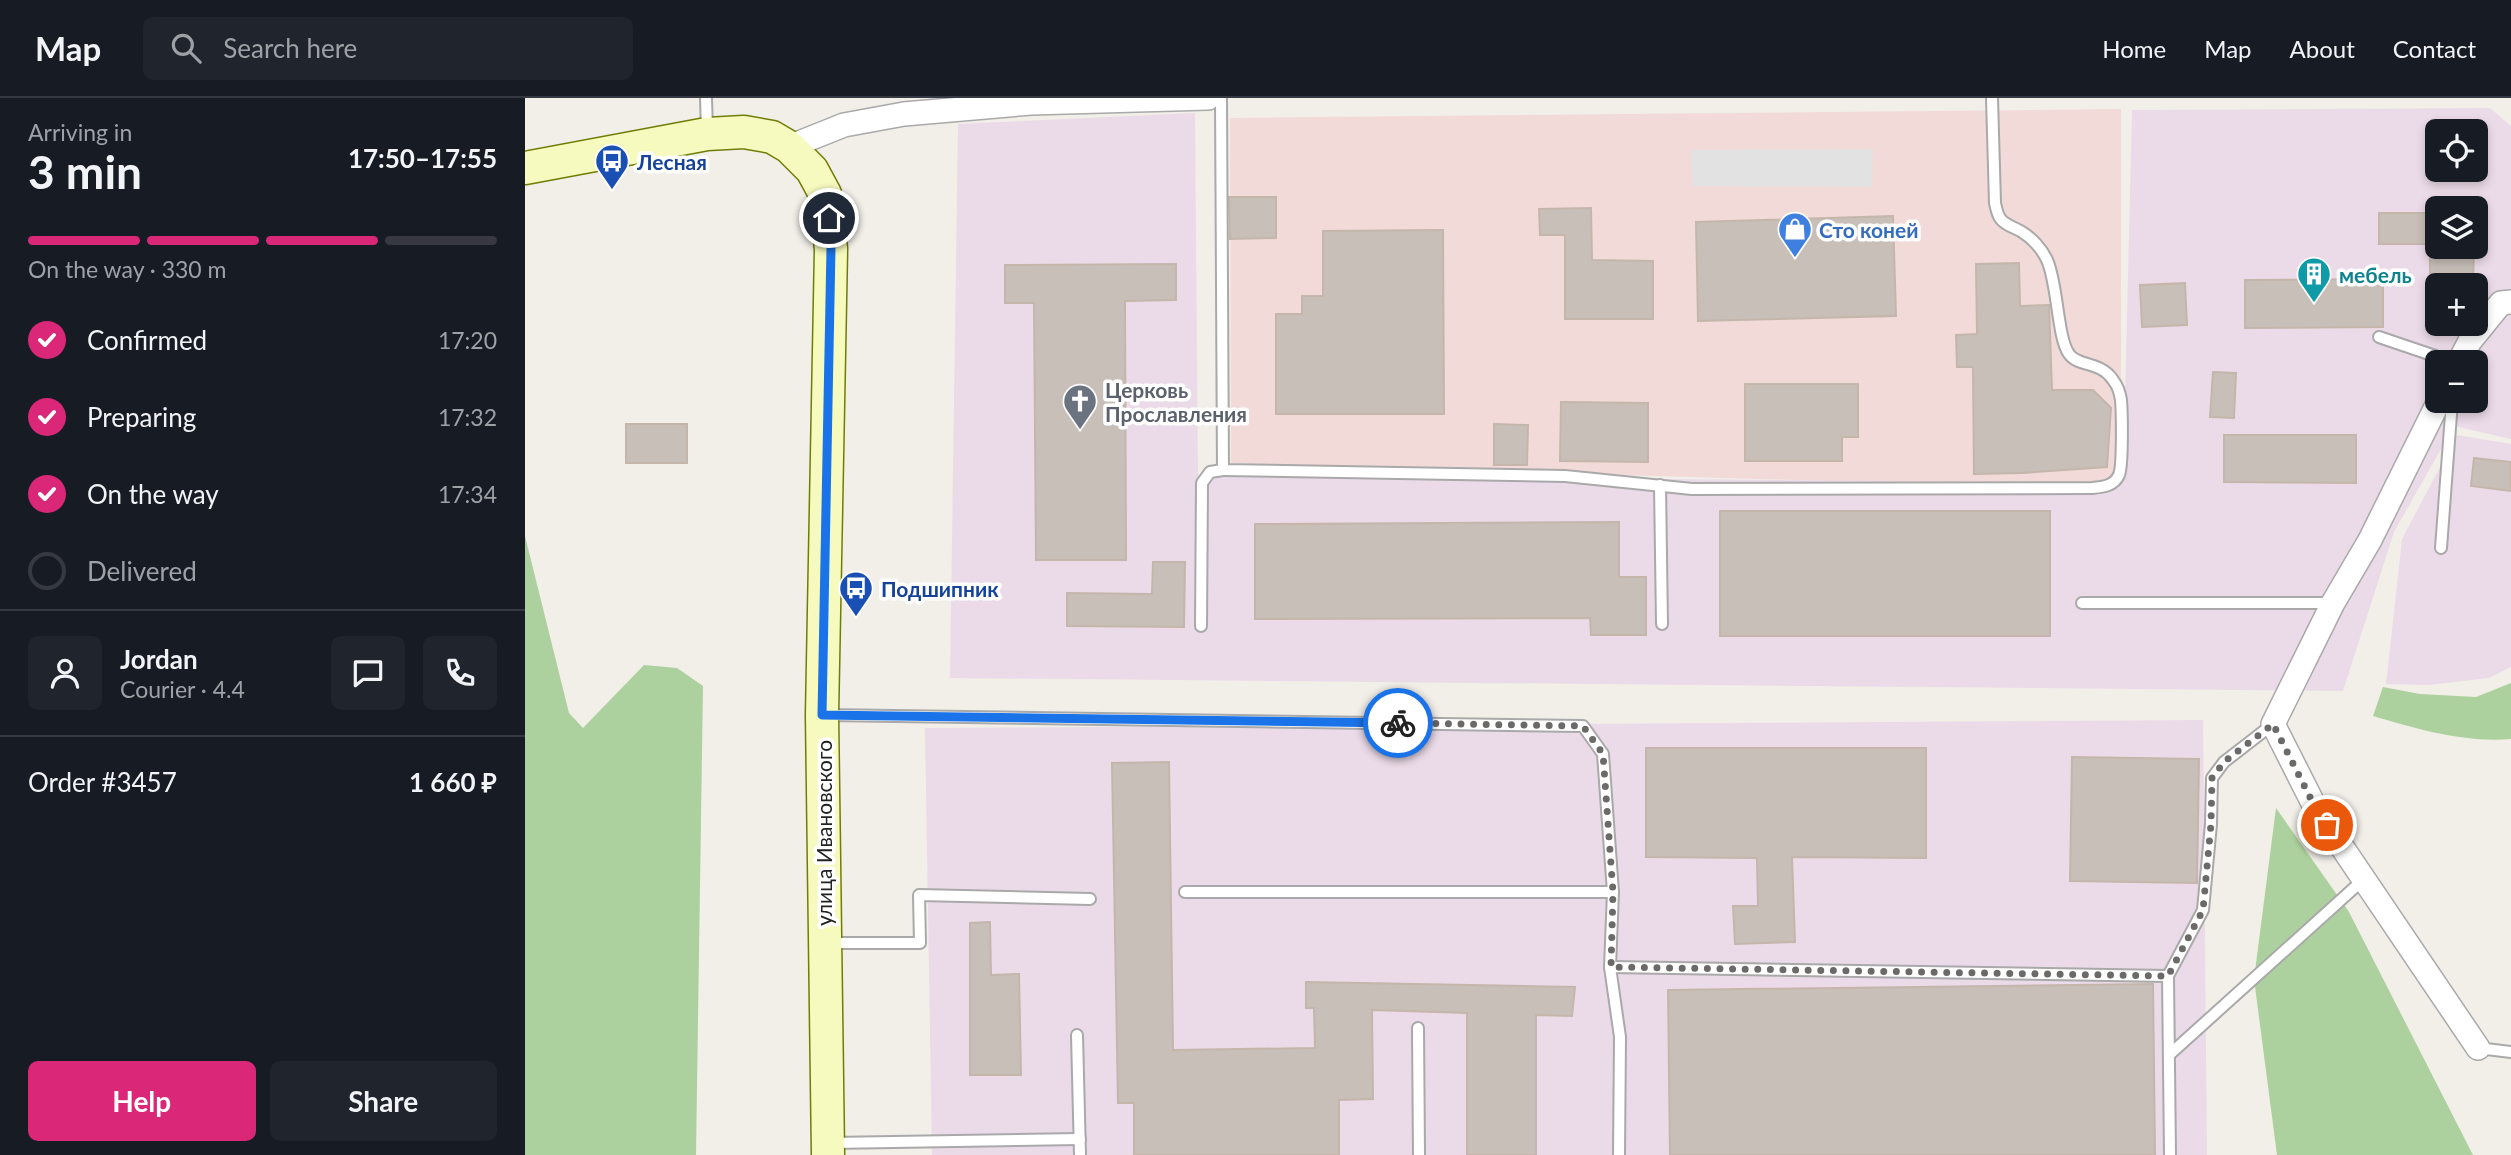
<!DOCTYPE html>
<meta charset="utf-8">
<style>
:root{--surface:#171b24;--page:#20242c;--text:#f1f3f6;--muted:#9ea1a6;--line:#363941;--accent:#db2777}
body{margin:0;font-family:Lato,sans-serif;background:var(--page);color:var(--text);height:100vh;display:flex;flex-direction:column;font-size:26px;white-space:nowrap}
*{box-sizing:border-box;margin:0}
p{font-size:23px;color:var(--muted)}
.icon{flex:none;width:38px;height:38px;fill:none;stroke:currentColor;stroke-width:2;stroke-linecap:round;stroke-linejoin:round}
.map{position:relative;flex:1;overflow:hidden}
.details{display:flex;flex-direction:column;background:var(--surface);width:525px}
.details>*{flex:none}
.buttons{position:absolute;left:1900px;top:21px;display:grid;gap:14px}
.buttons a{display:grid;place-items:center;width:63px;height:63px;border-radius:10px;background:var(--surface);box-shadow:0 4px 10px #0003;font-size:35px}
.pin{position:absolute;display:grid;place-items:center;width:60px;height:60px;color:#fff;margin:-30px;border:4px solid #fff;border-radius:50%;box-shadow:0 2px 7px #0007}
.courier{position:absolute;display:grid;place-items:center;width:70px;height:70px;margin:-35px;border:5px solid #1a73e8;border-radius:50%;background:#fff;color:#222;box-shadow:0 2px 9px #0007}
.overview em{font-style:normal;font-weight:700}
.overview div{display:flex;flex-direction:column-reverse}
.overview{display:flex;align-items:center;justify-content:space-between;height:119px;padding:0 28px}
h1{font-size:46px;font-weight:700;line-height:52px}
.bar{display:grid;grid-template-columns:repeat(4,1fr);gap:10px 7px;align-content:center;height:84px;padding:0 28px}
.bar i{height:9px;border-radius:5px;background:var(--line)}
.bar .active{background:var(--accent)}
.bar p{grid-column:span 4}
.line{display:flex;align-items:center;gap:18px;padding:0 28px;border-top:2px solid var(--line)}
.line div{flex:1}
.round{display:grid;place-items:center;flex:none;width:74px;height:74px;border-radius:10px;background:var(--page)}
ol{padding:0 28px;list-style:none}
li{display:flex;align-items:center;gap:21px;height:77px}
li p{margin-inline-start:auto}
li .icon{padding:7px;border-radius:50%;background:var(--accent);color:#fff;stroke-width:4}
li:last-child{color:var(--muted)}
li i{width:38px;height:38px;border:4px solid var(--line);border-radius:50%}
.cta{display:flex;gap:14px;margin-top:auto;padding:14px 28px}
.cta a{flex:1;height:80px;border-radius:10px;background:var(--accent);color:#fff;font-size:28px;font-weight:700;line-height:80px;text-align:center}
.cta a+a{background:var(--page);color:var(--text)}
header{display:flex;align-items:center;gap:42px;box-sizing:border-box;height:98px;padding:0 35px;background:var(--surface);border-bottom:2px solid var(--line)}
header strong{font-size:33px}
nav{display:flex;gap:38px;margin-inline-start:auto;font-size:24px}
.search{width:490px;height:63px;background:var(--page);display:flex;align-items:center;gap:18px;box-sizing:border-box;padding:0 24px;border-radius:10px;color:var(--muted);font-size:26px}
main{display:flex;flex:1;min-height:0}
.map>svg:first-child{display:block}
.commercial{fill:#f2dad9}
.industrial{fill:#ebdbe8;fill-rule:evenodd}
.forest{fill:#add19e}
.parking{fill:#e2e2e2}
.building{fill:#c7bfb8;stroke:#c4b6ab;stroke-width:2}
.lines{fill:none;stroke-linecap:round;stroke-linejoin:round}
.lane-casing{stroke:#a9a9a9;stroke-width:14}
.street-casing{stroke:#a9a9a9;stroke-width:26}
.secondary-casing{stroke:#707d05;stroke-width:35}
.lane{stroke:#fff;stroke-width:10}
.street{stroke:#fff;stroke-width:23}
.secondary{stroke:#f7fabf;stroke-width:32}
.done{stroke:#6b6a68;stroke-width:7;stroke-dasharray:0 12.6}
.route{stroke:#1a73e8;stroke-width:9}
.labels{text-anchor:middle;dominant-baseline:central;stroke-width:7;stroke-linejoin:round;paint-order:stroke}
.transit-label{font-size:21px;font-weight:bold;fill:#164399;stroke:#fff;text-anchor:start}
.shop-label{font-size:21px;font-weight:bold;fill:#366cbe;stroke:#fff;text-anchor:start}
.culture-label{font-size:21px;font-weight:bold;fill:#0d838f;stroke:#fff;text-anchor:start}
.worship-label{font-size:21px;font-weight:bold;fill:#5b616d;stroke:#fff;text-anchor:start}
.street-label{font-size:21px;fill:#222;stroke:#fff}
</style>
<header>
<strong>Map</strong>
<div class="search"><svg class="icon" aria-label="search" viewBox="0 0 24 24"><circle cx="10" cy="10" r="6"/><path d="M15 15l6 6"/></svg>Search here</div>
<nav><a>Home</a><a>Map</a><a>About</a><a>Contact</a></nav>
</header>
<main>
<section class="details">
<div class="overview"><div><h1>3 min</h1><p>Arriving in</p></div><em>17:50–17:55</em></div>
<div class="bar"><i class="active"></i><i class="active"></i><i class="active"></i><i></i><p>On the way · 330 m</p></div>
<ol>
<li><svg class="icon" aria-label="check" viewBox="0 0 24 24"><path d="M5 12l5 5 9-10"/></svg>Confirmed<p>17:20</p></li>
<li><svg class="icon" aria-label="check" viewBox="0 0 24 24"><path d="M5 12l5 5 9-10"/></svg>Preparing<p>17:32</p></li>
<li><svg class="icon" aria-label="check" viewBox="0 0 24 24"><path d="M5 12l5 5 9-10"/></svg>On the way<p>17:34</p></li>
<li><i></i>Delivered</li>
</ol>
<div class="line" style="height:126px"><a class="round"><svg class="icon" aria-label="person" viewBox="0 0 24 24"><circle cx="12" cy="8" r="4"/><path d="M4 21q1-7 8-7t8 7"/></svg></a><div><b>Jordan</b><p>Courier · 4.4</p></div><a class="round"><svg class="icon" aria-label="chat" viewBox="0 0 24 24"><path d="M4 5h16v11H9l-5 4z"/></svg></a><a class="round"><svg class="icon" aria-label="phone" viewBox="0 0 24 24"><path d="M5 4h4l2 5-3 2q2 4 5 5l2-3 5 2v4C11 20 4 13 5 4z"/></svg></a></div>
<div class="line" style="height:91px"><div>Order #3457</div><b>1 660 ₽</b></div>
<div class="cta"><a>Help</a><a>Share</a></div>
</section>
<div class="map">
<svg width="1986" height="1057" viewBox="0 0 1986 1057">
<rect width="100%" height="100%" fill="#f2efe9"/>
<path class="commercial" d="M1596,11v381l-890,-27 -1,-345z"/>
<g class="industrial">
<path d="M1965,10l21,18v313l-57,-13 -60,106 -51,159 -1393,-13 8,-554 237,-11 3,362 925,8 9,-373zM1913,33h38v39h-38zM1913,110h38v39h-38zM1913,187h38v39h-38zM1913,264h38v39h-38z"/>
<path d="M1932,337l54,9v223l-22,11 -60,7 -43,-1 16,-145z"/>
<path d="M1678,622l4,435h-1275l-7,-427z"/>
</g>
<g class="forest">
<path d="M0,438l44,177 14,15 61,-63 33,3 26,18 -7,469h-171z"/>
<path d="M1986,585v56c-46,4 -94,-10 -138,-23l10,-29 37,7 56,3z"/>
<path d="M1751,710l73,104 124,243h-196l-23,-176z"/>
</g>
<path class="parking" d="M1348,51l-1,38 -180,-1 -1,-36z"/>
<g class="building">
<path d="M704,99h47v41l-46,1z"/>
<path d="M1066,110l1,52 61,1v58h-88v-84h-25l-1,-26z"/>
<rect x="1854" y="115" width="59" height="31"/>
<path d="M1368,118l3,100 -198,5 -2,-99z"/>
<path d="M918,132l1,184h-168v-100h26v-18h21v-65z"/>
<path d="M1905,149h44l-1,38h-43z"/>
<path d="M1494,165l1,43 29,-1 3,85h41l18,18 -4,59 -85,6 -48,1 -1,-107h-16l-1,-32 21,-1 -1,-70z"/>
<path d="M651,166v36l-51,1 1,259h-90l-2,-257h-29v-38z"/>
<path d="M1858,181v48l-138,1v-48z"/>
<path d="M1660,185l2,42 -45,2 -2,-42z"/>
<path d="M1688,274l23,1 -2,45 -24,-1z"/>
<path d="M1220,286h113v53h-16v24h-97z"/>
<path d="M1036,304l87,1v59l-88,-1z"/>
<rect x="101" y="326" width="61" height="39"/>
<path d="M969,326l34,1 -1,40h-33z"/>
<path d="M1699,337h132v48l-132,-1z"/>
<path d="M1949,360l37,4v29l-40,-5z"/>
<rect x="1195" y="413" width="330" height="125"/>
<path d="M1094,424v55h27v58h-55l-1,-17 -335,1v-95z"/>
<path d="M628,464h32l-1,65 -117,-1v-33l85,1z"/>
<path d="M1121,650h280v110l-134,-1 3,85 -60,2 -2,-38h25l-1,-48 -111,-1z"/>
<path d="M1547,659l127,2 -2,124 -127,-2z"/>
<path d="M644,664l4,288 142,-2 -1,-40h-8v-26l269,5 -3,29 -36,-1v140h-69v-142l-95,-3 1,89 -34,1v55h-205v-52h-16l-6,-340z"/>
<path d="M465,824l1,53 28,-1 2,101h-51v-152z"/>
<path d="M1628,886l2,171h-485l-2,-165z"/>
</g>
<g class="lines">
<g class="lane-casing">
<g id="lane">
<path d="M181,0l1,32"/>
<path d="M696,0l2,372 342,6 127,13 400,-1c11,-1 22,-2 27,-13 4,-10 3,-63 2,-75 -1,-7 -4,-15 -8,-20 -12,-19 -35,-13 -44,-26 -12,-17 -11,-70 -22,-94 -5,-11 -15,-22 -25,-28 -7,-5 -17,-6 -22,-14 -3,-4 -4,-11 -5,-15l-3,-105"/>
<path d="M1854,239l56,19 8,6"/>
<path d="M1135,387l2,139"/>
<path d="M1916,450l11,-147"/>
<path d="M1557,505h251"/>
<path d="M676,528l1,-143 8,-11 13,-2"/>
<path d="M300,617l758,11 20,28 10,138 -3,75 10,70 -1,118"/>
<path d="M660,794h428"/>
<path d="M301,845h94l-1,-48 171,4"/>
<path d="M1085,869l558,9"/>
<path d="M893,930l1,127"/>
<path d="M552,937l3,120"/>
<path d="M1953,950l33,4"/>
<path d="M1644,957l195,-176"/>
<path d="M306,1045l249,-4"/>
<path d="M1645,1057l-2,-179 35,-66 8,-86 1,-46 12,-16 49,-38"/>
</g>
</g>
<g class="street-casing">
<g id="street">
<path d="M264,49l55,-22 60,-11 127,-11 177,-5"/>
<path d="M1934,264l11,-21 31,-38 10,-1"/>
<path d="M1914,303l-69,139 -37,63 -60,121 42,83 163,241"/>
</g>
</g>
<g class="secondary-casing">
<path id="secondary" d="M0,70l182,-34 37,-2 28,5 17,10 23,23 13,24 6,55 -9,466 6,440"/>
</g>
<use href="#lane" class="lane"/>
<use href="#street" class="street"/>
<use href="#secondary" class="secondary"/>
</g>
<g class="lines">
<path class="done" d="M873,625l185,3 20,28 10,138 -2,75 557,9 35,-66 8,-86 1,-46 12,-16 49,-38 42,83 12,18"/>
<path class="route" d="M304,120l2,30 -9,467 576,8"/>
</g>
<defs>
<g id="bus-pin" transform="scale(1.75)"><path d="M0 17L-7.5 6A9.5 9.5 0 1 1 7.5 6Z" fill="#1a4fb4" stroke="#fff"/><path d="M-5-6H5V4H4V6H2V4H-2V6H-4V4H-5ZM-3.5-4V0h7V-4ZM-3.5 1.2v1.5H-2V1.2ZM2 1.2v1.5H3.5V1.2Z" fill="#fff"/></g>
<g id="shop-pin" transform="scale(1.75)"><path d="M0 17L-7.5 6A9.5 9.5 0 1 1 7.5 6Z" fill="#3f7fe0" stroke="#fff"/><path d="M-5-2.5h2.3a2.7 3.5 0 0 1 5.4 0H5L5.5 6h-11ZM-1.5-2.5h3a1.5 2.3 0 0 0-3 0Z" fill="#fff"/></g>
<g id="building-pin" transform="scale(1.75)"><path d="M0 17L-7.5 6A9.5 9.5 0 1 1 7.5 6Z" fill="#0f9aa8" stroke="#fff"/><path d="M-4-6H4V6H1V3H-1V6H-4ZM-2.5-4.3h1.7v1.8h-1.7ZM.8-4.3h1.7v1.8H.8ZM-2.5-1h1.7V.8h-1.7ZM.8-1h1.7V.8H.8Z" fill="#fff"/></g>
<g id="church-pin" transform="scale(1.75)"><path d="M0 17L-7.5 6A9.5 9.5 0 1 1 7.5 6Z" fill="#6b7280" stroke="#fff"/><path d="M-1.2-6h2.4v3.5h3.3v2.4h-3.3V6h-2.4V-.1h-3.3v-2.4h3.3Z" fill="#fff"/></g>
</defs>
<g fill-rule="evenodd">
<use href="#bus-pin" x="87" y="63"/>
<use href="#shop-pin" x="1270" y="131"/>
<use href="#building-pin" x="1789" y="176"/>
<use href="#church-pin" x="555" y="303"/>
<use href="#bus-pin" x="331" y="490"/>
</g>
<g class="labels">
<g class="transit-label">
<text x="112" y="63">Лесная</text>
<text x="356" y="490">Подшипник</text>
</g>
<g class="shop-label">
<text x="1294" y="131">Сто коней</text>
</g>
<g class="culture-label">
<text x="1814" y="176">мебель</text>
</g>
<g class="worship-label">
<text x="580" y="291">Церковь<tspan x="580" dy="24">Прославления</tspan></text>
</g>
<g class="street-label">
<text transform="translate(298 735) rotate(-90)">улица Ивановского</text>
</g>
</g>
</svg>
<div class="buttons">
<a><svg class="icon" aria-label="locate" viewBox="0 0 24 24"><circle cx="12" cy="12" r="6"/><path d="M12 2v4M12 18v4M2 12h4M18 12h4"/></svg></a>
<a><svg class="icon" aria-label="layers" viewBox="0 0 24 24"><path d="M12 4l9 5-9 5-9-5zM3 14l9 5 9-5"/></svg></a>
<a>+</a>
<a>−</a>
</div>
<div class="pin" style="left:1802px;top:727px;background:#ea580c"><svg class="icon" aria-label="bag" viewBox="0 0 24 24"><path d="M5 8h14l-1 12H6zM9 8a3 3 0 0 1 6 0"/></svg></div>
<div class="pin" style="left:304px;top:120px;background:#1f2937"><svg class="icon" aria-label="home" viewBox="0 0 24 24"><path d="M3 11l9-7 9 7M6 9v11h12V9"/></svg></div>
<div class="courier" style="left:873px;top:625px"><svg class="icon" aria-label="bike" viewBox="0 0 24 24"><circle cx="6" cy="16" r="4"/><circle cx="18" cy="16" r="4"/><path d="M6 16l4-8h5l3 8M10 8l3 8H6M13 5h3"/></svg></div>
</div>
</main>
